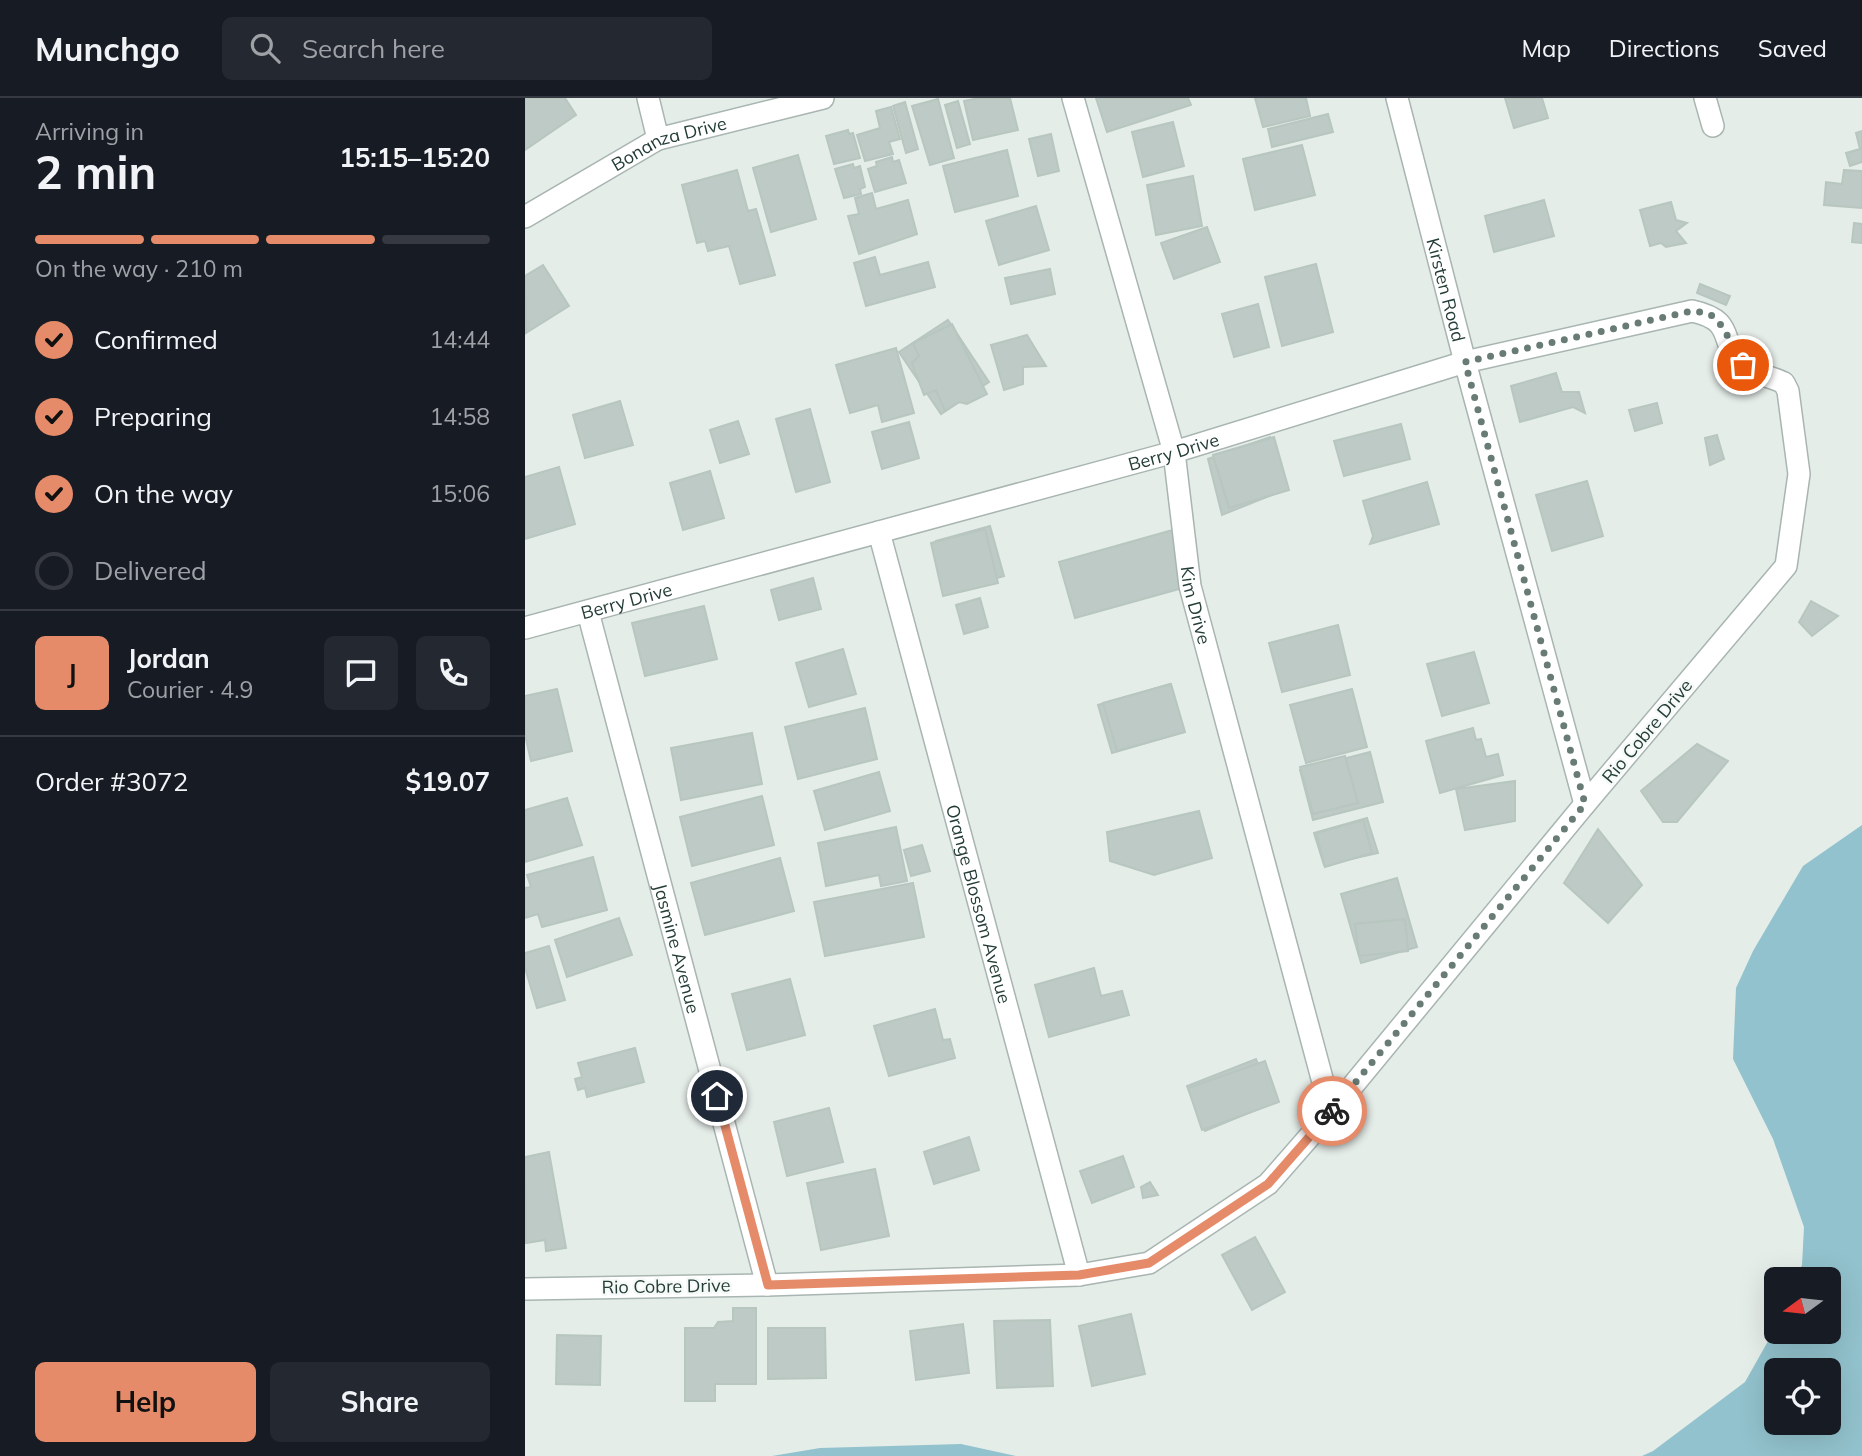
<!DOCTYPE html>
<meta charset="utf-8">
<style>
:root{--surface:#171b24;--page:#242831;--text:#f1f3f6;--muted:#9ea1a6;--line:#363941;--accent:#e68b69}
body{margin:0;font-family:Mulish,sans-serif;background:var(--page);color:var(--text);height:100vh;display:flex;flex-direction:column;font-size:26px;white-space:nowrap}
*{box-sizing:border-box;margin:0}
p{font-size:23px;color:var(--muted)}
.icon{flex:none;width:38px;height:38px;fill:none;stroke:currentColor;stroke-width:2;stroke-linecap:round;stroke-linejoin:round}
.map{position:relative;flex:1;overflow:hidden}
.details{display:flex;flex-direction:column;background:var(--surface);width:525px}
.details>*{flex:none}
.needle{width:46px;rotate:255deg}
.tools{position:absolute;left:1239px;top:1169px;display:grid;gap:14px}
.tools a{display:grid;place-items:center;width:77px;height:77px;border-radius:10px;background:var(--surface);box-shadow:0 7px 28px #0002;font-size:35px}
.pin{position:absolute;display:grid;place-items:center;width:60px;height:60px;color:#fff;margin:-30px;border:4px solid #fff;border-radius:50%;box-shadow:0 2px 7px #0007}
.courier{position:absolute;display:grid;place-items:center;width:70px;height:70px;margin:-35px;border:5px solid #e68b69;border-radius:50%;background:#fff;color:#222;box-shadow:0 2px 9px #0007}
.overview em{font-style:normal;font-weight:700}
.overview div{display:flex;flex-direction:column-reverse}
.overview{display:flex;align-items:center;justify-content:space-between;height:119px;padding:0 35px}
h1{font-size:46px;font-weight:700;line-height:52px}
.bar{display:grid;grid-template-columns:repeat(4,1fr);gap:10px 7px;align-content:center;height:84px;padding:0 35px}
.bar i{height:9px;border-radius:5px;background:var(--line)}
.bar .selected{background:var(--accent)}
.bar p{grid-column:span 4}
.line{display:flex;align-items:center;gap:18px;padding:0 35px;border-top:2px solid var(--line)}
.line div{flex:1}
.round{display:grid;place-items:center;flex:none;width:74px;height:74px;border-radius:10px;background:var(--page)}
ol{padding:0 35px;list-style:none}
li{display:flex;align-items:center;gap:21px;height:77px}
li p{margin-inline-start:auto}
li .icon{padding:7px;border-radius:50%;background:var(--accent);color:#111;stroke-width:4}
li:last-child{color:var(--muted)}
li i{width:38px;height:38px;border:4px solid var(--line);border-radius:50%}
.action{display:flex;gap:14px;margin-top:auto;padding:14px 35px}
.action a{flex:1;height:80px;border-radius:10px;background:var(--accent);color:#111;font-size:28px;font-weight:700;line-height:80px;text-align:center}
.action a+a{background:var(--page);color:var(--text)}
header{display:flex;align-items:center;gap:42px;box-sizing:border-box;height:98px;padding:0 35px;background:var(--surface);border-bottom:2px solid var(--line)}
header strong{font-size:33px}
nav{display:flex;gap:38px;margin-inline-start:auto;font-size:24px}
.search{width:490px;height:63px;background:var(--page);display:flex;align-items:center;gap:18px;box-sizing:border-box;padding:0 24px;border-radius:10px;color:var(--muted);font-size:26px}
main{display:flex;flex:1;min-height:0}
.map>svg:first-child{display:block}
.water{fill:#92c2cd;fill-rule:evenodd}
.building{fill:#bdcac5;stroke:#b8c6c0;stroke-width:2}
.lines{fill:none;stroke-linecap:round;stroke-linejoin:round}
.minor-casing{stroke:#a8b5b0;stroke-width:24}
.minor{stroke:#fff;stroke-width:21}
.done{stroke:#687b75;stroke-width:7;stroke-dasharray:0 12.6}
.route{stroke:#e68b69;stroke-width:9}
.labels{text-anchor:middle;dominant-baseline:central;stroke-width:5;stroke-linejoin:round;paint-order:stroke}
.street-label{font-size:18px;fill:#253d37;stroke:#f5f9f7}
</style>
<header>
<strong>Munchgo</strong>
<div class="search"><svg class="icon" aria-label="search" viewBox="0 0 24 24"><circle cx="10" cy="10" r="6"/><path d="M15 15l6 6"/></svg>Search here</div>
<nav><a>Map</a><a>Directions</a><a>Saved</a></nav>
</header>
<main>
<section class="details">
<div class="overview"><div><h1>2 min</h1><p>Arriving in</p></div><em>15:15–15:20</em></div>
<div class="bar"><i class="selected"></i><i class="selected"></i><i class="selected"></i><i></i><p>On the way · 210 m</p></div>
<ol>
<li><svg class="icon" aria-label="check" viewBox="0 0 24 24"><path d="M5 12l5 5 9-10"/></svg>Confirmed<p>14:44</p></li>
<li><svg class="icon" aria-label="check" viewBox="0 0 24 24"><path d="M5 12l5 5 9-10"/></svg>Preparing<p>14:58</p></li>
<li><svg class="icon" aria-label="check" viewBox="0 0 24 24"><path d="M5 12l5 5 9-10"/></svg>On the way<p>15:06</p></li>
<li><i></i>Delivered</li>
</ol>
<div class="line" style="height:126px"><b class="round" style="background:var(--accent);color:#111">J</b><div><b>Jordan</b><p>Courier · 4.9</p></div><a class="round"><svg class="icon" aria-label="chat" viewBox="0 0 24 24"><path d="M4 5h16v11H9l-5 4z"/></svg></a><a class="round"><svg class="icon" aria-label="phone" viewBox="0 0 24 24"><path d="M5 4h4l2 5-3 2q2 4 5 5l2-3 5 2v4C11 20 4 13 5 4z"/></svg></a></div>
<div class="line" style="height:91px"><div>Order #3072</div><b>$19.07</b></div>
<div class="action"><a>Help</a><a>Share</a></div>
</section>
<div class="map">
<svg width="1337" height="1358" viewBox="0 0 1337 1358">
<rect width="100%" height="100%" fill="#e5ede9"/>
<g class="water">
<path d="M1337,727v631h-220l11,-5 92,-69 31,-55v5h53v-53h-33l6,-14 2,-38 -31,-88 -40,-80 3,-71 17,-37 50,-85zM1251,1272h53v53h-53z"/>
<path d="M436,1346l55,12h-244l48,-8z"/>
</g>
<g class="building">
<path d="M0,0h40l11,17 -51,35z"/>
<path d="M454,0h31l8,32 -45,10 -9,-39z"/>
<path d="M571,0h92l3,7 -84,27z"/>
<path d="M730,0h51l4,18 -47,11z"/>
<path d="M980,0h37l6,20 -34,10z"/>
<path d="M413,1l16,59 -24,7 -18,-59z"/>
<path d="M433,3l12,43 -13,4 -12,-43z"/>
<path d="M380,4l13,47 -12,4 -13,-47z"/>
<path d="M366,9l9,32 -11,3 4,12 -28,7 -8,-26 23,-7 -4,-17z"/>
<path d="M803,16l5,18 -61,15 -4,-18z"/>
<path d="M648,24l11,44 -41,11 -11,-45z"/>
<path d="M323,32l1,4 4,-1 7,25 -26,6 -8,-28z"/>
<path d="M1337,33v31l-12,4 -4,-13 14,-4 -4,-16z"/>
<path d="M526,36l8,37 -21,5 -9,-37z"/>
<path d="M777,47l13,50 -60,15 -12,-51z"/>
<path d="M482,52l11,46 -63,16 -12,-46z"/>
<path d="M273,57l18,64 -45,13 -18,-64z"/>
<path d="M367,59l1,5 6,-2 7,23 -31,9 -7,-23 9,-3 -1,-4z"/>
<path d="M328,66l1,4 6,-2 5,21 -5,2 1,5 -17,4 -9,-29z"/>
<path d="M212,72l11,41 8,-2 19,66 -35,9 -11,-38 -21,5 -3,-10 -8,2 -15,-58z"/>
<path d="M1319,72l18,1v37l-38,-3 2,-23 16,2z"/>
<path d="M668,78l9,50 -46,9 -9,-50z"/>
<path d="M347,95l4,16 32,-9 9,34 -58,20 -11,-38 11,-2 -4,-16z"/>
<path d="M1019,102l10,36 -60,16 -9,-36z"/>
<path d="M1146,104l5,18 11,3 -11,8 10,12 -20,4 -5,-4 -11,3 -10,-36z"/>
<path d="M511,108l13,44 -50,15 -13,-44z"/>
<path d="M1329,125l8,1v19l-10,-1z"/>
<path d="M682,129l13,35 -46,17 -13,-36z"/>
<path d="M350,159l5,18 48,-13 7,25 -69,19 -12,-43z"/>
<path d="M791,166l17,68 -51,14 -17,-69z"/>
<path d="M18,167l26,41 -43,27 -1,-57z"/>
<path d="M525,171l5,25 -44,10 -6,-26z"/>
<path d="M1175,186l30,12 -4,9 -29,-12z"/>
<path d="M733,206l11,43 -35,10 -12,-43z"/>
<path d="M423,222l41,62 -48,32 -42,-62z"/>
<path d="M427,226l35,70 -20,10 -8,-2 -14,9 -9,-21 -12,5 -12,-32 7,-7 -6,-13z"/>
<path d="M502,237l19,31 -23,1v17l-19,6 -13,-45z"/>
<path d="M371,250l18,65 -32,9 -4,-17 -28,8 -14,-48z"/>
<path d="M1031,275l6,19h17l6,21 -12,-6 -53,15 -9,-36z"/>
<path d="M95,303l13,44 -48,13 -12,-43z"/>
<path d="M1132,305l5,20 -27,8 -6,-21z"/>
<path d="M285,311l20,73 -34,10 -20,-73z"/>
<path d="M213,323l11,33 -29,9 -10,-33z"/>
<path d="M384,324l10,36 -37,11 -10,-37z"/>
<path d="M876,326l9,35 -66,17 -10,-35z"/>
<path d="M1192,337l7,24 -14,6 -5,-27z"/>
<path d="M745,339l14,53 -62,25 -14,-56z"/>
<path d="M749,339l15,53 -60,18 -16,-53z"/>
<path d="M34,369l16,57 -50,15v-62z"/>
<path d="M185,373l14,47 -41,12 -13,-47z"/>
<path d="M1062,383l16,55 -51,15 -16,-56z"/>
<path d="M902,384l12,42 -69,20 3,-8 -10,-35z"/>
<path d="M465,428l14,50 -53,15 -15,-50z"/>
<path d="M658,429l7,59 -115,32 -16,-56z"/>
<path d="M460,431l13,54 -55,13 -12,-53z"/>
<path d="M288,480l8,31 -42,11 -8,-30z"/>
<path d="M455,500l8,29 -24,7 -8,-29z"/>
<path d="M1286,503l27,15 -26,20 -13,-14z"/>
<path d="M179,508l13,53 -72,17 -13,-53z"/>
<path d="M813,527l12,50 -68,17 -13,-49z"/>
<path d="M318,551l13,45 -47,13 -13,-44z"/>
<path d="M949,554l15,51 -47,13 -15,-52z"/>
<path d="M645,586l14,48 -72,21 -14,-48z"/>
<path d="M646,586l14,48 -68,19 -14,-48z"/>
<path d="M32,591l15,62 -41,10 -6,-26v-39z"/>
<path d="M827,591l15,58 -61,16 -16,-58z"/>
<path d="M340,610l12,51 -79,20 -13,-52z"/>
<path d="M948,630l3,12 5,-1 5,18 12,-3 5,21 -63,18 -14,-52z"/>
<path d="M227,635l10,51 -81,16 -10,-52z"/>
<path d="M1172,646l31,17 -51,61h-14l-22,-31z"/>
<path d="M845,654l13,50 -70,18 -13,-50z"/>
<path d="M820,658l13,47 -45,11 -13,-47z"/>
<path d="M354,674l11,39 -65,19 -11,-39z"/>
<path d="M990,683v40l-50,9 -9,-41z"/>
<path d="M237,698l12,49 -82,21 -12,-49z"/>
<path d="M42,700l15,47 -57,17v-52z"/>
<path d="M674,713l13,47 -58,17 -44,-14 -3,-29z"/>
<path d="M842,720l11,35 -54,12 -10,-32z"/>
<path d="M838,722l9,33 -47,14 -9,-34z"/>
<path d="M371,729l11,54 -26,5 -2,-11 -53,11 -8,-43z"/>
<path d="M1073,731l44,56 -34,38 -44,-40z"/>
<path d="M397,747l8,26 -19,5 -7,-26z"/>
<path d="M68,759l14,53 -65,17 -4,-13 -13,4v-30l6,-1 -4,-12z"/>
<path d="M255,760l14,53 -89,24 -14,-52z"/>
<path d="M872,780l20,69 -56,16 -20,-69z"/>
<path d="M388,785l11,54 -99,19 -11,-54z"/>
<path d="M94,820l13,37 -65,22 -12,-37z"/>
<path d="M880,821l3,32 -49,5 -4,-32z"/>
<path d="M24,848l16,54 -28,8 -12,-40v-15z"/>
<path d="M569,870l7,28 21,-5 7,24 -80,22 -14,-52z"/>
<path d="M265,881l15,56 -58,15 -15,-56z"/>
<path d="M410,911l8,31 7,-1 5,19 -66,18 -15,-50z"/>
<path d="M110,950l9,34 -57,15 -2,-9 -7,2 -3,-11 7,-2 -4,-14z"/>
<path d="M731,961l17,44 -68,28 -18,-45z"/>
<path d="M740,963l14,41 -77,28 -14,-42z"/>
<path d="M304,1010l14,54 -56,14 -13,-54z"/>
<path d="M444,1039l10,33 -45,14 -10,-32z"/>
<path d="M24,1054l17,96 -20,3 -1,-11 -19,3 -1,-86z"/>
<path d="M598,1058l11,31 -42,16 -12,-32z"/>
<path d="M350,1071l14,67 -68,14 -14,-67z"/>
<path d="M625,1084l8,13 -15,3 -2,-11z"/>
<path d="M730,1139l30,55 -33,18 -30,-55z"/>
<path d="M208,1210h23v76h-41v17h-30v-73h29l4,-6 15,-1z"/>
<path d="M606,1216l14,60 -53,12 -13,-60z"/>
<path d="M525,1222l3,66 -56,2 -3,-67z"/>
<path d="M438,1226l6,49 -53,7 -6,-49z"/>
<path d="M243,1230h57l1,50 -58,1z"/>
<path d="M32,1237l44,1 -1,49 -44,-1z"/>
</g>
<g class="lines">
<g class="minor-casing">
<g id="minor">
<path d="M123,0l10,41"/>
<path id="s1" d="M548,0l101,354 16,134 141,526"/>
<path id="s2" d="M872,0l68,264 120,442"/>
<path d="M1180,0l8,28"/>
<path id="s3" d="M0,119l133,-78 165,-41"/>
<path id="s4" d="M354,434l200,743"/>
<path id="s5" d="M63,514l179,673"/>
<path id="s6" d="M0,530l649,-176 291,-90 227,-51c46,10 25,31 51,54 9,8 29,12 41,18l4,8 11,83 -13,92 -201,238 -254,308 -63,72 -119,79 -70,12 -312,10 -242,4"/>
</g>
</g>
<use href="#minor" class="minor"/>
</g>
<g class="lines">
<path class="done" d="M807,1013l253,-307 -120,-442 227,-51c5,1 12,1 17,3 16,8 24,37 34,51"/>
<path class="route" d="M192,998l51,189 311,-10 70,-12 119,-79 64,-73"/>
</g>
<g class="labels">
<g class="street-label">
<text stroke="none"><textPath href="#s3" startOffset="163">Bonanza Drive</textPath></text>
<text stroke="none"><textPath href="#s2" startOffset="198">Kirsten Road</textPath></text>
<text stroke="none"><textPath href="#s6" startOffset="672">Berry Drive</textPath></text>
<text stroke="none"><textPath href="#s6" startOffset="105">Berry Drive</textPath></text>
<text stroke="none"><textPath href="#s1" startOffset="523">Kim Drive</textPath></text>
<text transform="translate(1122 633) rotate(-50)">Rio Cobre Drive</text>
<text stroke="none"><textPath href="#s4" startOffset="385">Orange Blossom Avenue</textPath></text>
<text stroke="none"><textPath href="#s5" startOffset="348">Jasmine Avenue</textPath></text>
<text transform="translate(141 1188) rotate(-1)">Rio Cobre Drive</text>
</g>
</g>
</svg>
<div class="tools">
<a><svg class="needle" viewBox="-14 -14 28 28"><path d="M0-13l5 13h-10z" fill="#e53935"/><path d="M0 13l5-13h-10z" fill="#9ea1a6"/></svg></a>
<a><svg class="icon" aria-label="locate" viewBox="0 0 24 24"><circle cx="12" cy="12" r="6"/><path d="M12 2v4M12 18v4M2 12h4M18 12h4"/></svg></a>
</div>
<div class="pin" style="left:1218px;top:267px;background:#ea580c"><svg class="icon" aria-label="bag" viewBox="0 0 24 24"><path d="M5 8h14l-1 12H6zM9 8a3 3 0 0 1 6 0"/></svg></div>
<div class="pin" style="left:192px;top:998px;background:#1f2937"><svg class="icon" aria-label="home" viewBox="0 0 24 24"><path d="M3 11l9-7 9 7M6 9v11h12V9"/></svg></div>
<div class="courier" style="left:807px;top:1013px"><svg class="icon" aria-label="bike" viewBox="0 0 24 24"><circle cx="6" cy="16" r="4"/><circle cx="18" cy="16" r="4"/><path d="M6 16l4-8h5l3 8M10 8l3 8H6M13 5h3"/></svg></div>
</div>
</main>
